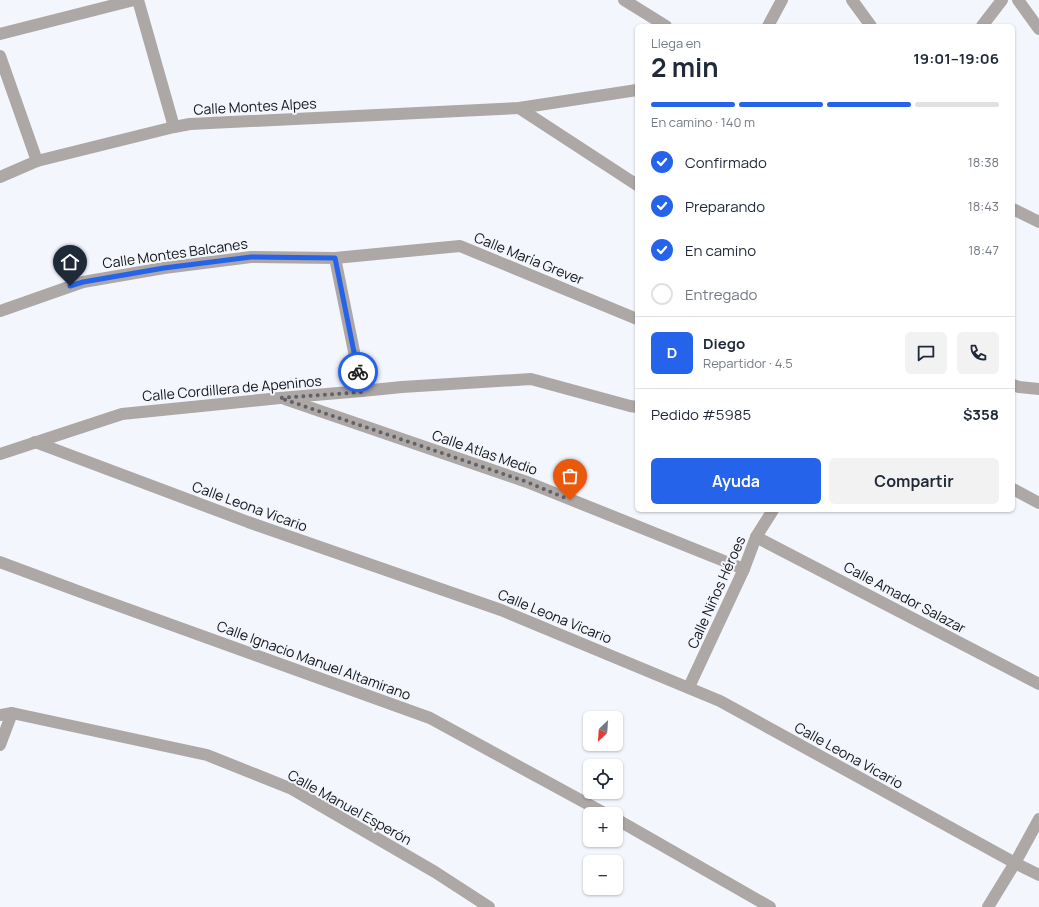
<!DOCTYPE html>
<html lang="es">
<meta charset="utf-8">
<style>
:root{--surface:#fff;--page:#f2f2f3;--text:#1f2937;--muted:#747a83;--line:#e0e1e3;--accent:#2563eb}
body{margin:0;font-family:Manrope,sans-serif;background:var(--page);color:var(--text);height:100vh;display:flex;flex-direction:column;font-size:15px;white-space:nowrap}
*{box-sizing:border-box;margin:0}
p{font-size:13px;color:var(--muted)}
.icon{flex:none;width:22px;height:22px;fill:none;stroke:currentColor;stroke-width:2;stroke-linecap:round;stroke-linejoin:round}
.map{position:relative;flex:1;overflow:hidden}
.panel{position:absolute;left:635px;top:24px;width:380px;height:488px;display:flex;flex-direction:column;background:var(--surface);border-radius:6px;box-shadow:0 1px 3px #0004}
.panel>*{flex:none}
.needle{width:26px;rotate:205deg}
.tools{position:absolute;left:583px;top:711px;display:grid;gap:8px}
.tools a{display:grid;place-items:center;width:40px;height:40px;border-radius:6px;background:var(--surface);box-shadow:0 1px 3px #0004;font-size:20px}
.pin{position:absolute;display:grid;place-items:center;width:34px;height:34px;color:#fff;margin:-41px -17px;border-radius:50% 50% 50% 0;rotate:-45deg;box-shadow:0 0 4px #0007}
.pin .icon{rotate:45deg}
.courier{position:absolute;display:grid;place-items:center;width:40px;height:40px;margin:-20px;border:3px solid #2563eb;border-radius:50%;background:#fff;color:#222;box-shadow:0 1px 5px #0007}
.overview em{font-style:normal;font-weight:700}
.overview div{display:flex;flex-direction:column-reverse}
.overview{display:flex;align-items:center;justify-content:space-between;height:68px;padding:0 16px}
h1{font-size:26px;font-weight:700;line-height:30px}
.bar{display:grid;grid-template-columns:repeat(4,1fr);gap:6px 4px;align-content:center;height:48px;padding:0 16px}
.bar i{height:5px;border-radius:3px;background:var(--line)}
.bar .active{background:var(--accent)}
.bar p{grid-column:span 4}
.line{display:flex;align-items:center;gap:10px;padding:0 16px;border-top:1px solid var(--line)}
.line div{flex:1}
.round{display:grid;place-items:center;flex:none;width:42px;height:42px;border-radius:6px;background:var(--page)}
ol{padding:0 16px;list-style:none}
li{display:flex;align-items:center;gap:12px;height:44px}
li p{margin-inline-start:auto}
li .icon{padding:4px;border-radius:50%;background:var(--accent);color:#fff;stroke-width:4}
li:last-child{color:var(--muted)}
li i{width:22px;height:22px;border:2px solid var(--line);border-radius:50%}
.action{display:flex;gap:8px;margin-top:auto;padding:8px 16px}
.action a{flex:1;height:46px;border-radius:6px;background:var(--accent);color:#fff;font-size:16px;font-weight:700;line-height:46px;text-align:center}
.action a+a{background:var(--page);color:var(--text)}
.map>svg:first-child{display:block}
.lines{fill:none;stroke-linecap:round;stroke-linejoin:round}
.minor{stroke:#ada7a5;stroke-width:12}
.done{stroke:#606267;stroke-width:4;stroke-dasharray:0 7.2}
.route{stroke:#2563eb;stroke-width:5}
.labels{text-anchor:middle;dominant-baseline:central;stroke-width:4;stroke-linejoin:round;paint-order:stroke}
.street-label{font-size:14px;fill:#111316;stroke:#f3f6fd}
</style>
<div class="map">
<svg width="1039" height="907" viewBox="0 0 1039 907">
<rect width="100%" height="100%" fill="#f3f6fd"/>
<g class="lines">
<g class="minor">
<path d="M138,0l36,127"/>
<path d="M624,0l42,26"/>
<path d="M852,0l19,26"/>
<path d="M1018,0l21,29"/>
<path d="M768,26l14,-26"/>
<path d="M982,26l20,-26"/>
<path d="M0,34l134,-34"/>
<path d="M0,56l37,105"/>
<path d="M519,108l118,77"/>
<path d="M0,177l37,-16 137,-34 16,-3 329,-16 118,-18"/>
<path d="M1013,209l26,13"/>
<path d="M335,258l27,133"/>
<path d="M0,311l83,-29 81,-14 87,-11 84,1 125,-12 177,73"/>
<path d="M1013,385l6,2 20,2"/>
<path d="M285,399l242,83 217,87"/>
<path d="M35,442l213,80 253,88 219,91 295,162 24,12"/>
<path d="M0,454l122,-40 158,-16 82,-7 40,-4 129,-8 99,27 7,1"/>
<path d="M1013,489l26,14"/>
<path d="M756,537l283,147"/>
<path d="M0,562l86,32 344,124 176,96"/>
<path d="M689,687l55,-118 12,-32 17,-27"/>
<path d="M0,715l12,-2 195,42 85,34 143,83 54,35"/>
<path d="M0,745l12,-32"/>
<path d="M616,819l154,88"/>
<path d="M988,907l27,-44 24,-44"/>
</g>
</g>
<g class="lines">
<path class="done" d="M358,372l4,20 -82,6 247,84 43,18"/>
<path class="route" d="M70,286l13,-4 81,-14 87,-11 84,1 23,114"/>
</g>
<g class="labels">
<g class="street-label">
<text transform="translate(255 106) rotate(-3)">Calle Montes Alpes</text>
<text transform="translate(175 253) rotate(-8)">Calle Montes Balcanes</text>
<text transform="translate(529 258) rotate(22)">Calle María Grever</text>
<text transform="translate(232 388) rotate(-5)">Calle Cordillera de Apeninos</text>
<text transform="translate(485 452) rotate(19)">Calle Atlas Medio</text>
<text transform="translate(250 506) rotate(20)">Calle Leona Vicario</text>
<text transform="translate(716 592) rotate(-66)">Calle Niños Héroes</text>
<text transform="translate(905 597) rotate(28)">Calle Amador Salazar</text>
<text transform="translate(555 616) rotate(22)">Calle Leona Vicario</text>
<text transform="translate(314 660) rotate(20)">Calle Ignacio Manuel Altamirano</text>
<text transform="translate(849 755) rotate(29)">Calle Leona Vicario</text>
<text transform="translate(350 807) rotate(29)">Calle Manuel Esperón</text>
</g>
</g>
</svg>
<div class="tools">
<a><svg class="needle" viewBox="-14 -14 28 28"><path d="M0-13l5 13h-10z" fill="#e53935"/><path d="M0 13l5-13h-10z" fill="#747a83"/></svg></a>
<a><svg class="icon" aria-label="locate" viewBox="0 0 24 24"><circle cx="12" cy="12" r="6"/><path d="M12 2v4M12 18v4M2 12h4M18 12h4"/></svg></a>
<a>+</a>
<a>−</a>
</div>
<div class="pin" style="left:570px;top:500px;background:#ea580c"><svg class="icon" aria-label="bag" viewBox="0 0 24 24"><path d="M5 8h14l-1 12H6zM9 8a3 3 0 0 1 6 0"/></svg></div>
<div class="pin" style="left:70px;top:286px;background:#1f2937"><svg class="icon" aria-label="home" viewBox="0 0 24 24"><path d="M3 11l9-7 9 7M6 9v11h12V9"/></svg></div>
<div class="courier" style="left:358px;top:372px"><svg class="icon" aria-label="bike" viewBox="0 0 24 24"><circle cx="6" cy="16" r="4"/><circle cx="18" cy="16" r="4"/><path d="M6 16l4-8h5l3 8M10 8l3 8H6M13 5h3"/></svg></div>
<section class="panel">
<div class="overview"><div><h1>2 min</h1><p>Llega en</p></div><em>19:01–19:06</em></div>
<div class="bar"><i class="active"></i><i class="active"></i><i class="active"></i><i></i><p>En camino · 140 m</p></div>
<ol>
<li><svg class="icon" aria-label="check" viewBox="0 0 24 24"><path d="M5 12l5 5 9-10"/></svg>Confirmado<p>18:38</p></li>
<li><svg class="icon" aria-label="check" viewBox="0 0 24 24"><path d="M5 12l5 5 9-10"/></svg>Preparando<p>18:43</p></li>
<li><svg class="icon" aria-label="check" viewBox="0 0 24 24"><path d="M5 12l5 5 9-10"/></svg>En camino<p>18:47</p></li>
<li><i></i>Entregado</li>
</ol>
<div class="line" style="height:72px"><b class="round" style="background:var(--accent);color:#fff">D</b><div><b>Diego</b><p>Repartidor · 4.5</p></div><a class="round"><svg class="icon" aria-label="chat" viewBox="0 0 24 24"><path d="M4 5h16v11H9l-5 4z"/></svg></a><a class="round"><svg class="icon" aria-label="phone" viewBox="0 0 24 24"><path d="M5 4h4l2 5-3 2q2 4 5 5l2-3 5 2v4C11 20 4 13 5 4z"/></svg></a></div>
<div class="line" style="height:52px"><div>Pedido #5985</div><b>$358</b></div>
<div class="action"><a>Ayuda</a><a>Compartir</a></div>
</section>
</div>
